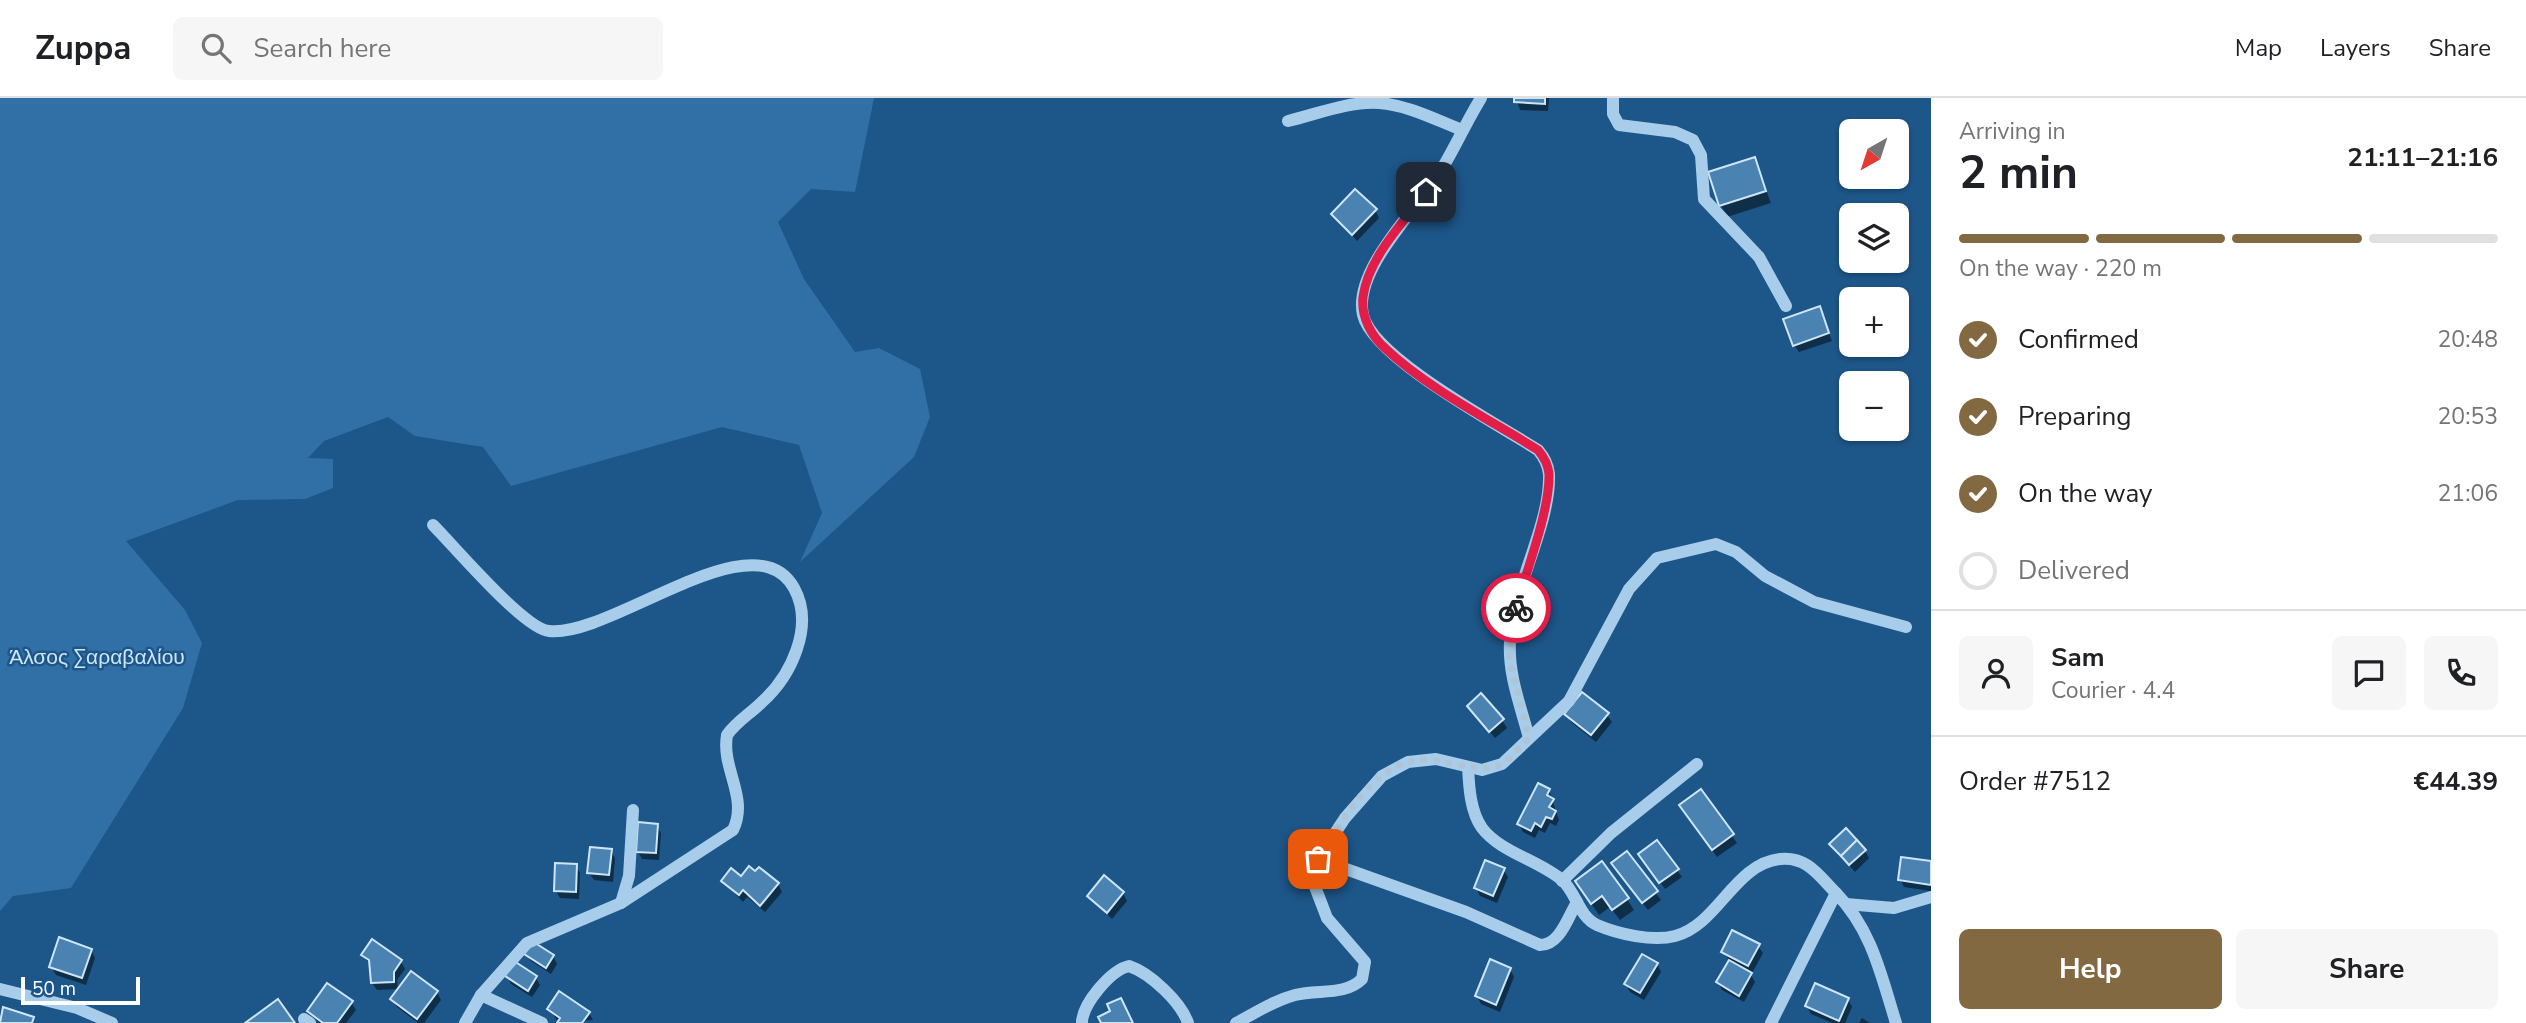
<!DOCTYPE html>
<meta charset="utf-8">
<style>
:root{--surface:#fff;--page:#f6f6f6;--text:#202124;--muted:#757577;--line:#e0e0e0;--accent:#836942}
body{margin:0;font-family:"Nunito Sans",sans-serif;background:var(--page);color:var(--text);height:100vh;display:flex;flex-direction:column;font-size:26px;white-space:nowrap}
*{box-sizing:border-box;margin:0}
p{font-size:23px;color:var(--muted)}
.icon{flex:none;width:38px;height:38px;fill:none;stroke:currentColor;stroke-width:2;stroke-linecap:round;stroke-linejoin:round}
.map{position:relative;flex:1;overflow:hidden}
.sheet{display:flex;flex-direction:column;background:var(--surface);width:595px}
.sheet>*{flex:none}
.needle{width:46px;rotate:219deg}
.fabs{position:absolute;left:1839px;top:21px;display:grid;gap:14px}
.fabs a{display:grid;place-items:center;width:70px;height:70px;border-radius:10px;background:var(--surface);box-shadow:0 2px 5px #0004;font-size:35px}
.scale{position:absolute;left:21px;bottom:18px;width:119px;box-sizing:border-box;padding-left:7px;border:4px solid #fff;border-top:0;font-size:19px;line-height:24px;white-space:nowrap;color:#fff;-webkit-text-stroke:5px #1d5688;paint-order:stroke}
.pin{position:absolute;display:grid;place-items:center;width:60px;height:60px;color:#fff;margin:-30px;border-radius:14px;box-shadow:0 4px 10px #0006}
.courier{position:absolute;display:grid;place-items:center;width:70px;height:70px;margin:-35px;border:5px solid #e11d48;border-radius:50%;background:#fff;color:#222;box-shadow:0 2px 9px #0007}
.headline em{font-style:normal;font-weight:700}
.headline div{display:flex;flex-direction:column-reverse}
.headline{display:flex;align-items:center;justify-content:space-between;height:119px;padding:0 28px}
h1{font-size:46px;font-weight:700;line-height:52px}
.bar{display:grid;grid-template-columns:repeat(4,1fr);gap:10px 7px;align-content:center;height:84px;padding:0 28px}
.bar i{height:9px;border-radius:5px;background:var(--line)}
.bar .on{background:var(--accent)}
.bar p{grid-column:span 4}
.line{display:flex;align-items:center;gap:18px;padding:0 28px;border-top:2px solid var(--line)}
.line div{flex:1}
.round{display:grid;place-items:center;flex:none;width:74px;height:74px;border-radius:10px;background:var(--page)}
ol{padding:0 28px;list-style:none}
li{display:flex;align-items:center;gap:21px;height:77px}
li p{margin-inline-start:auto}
li .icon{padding:7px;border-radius:50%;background:var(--accent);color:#fff;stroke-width:4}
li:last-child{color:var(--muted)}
li i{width:38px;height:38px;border:4px solid var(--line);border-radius:50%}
.cta{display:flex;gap:14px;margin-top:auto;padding:14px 28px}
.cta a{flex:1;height:80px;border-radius:10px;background:var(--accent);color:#fff;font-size:28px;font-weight:700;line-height:80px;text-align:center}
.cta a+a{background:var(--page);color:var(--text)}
header{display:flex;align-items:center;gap:42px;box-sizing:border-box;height:98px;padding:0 35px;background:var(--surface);border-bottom:2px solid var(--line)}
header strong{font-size:33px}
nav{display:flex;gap:38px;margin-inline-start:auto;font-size:24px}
.search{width:490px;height:63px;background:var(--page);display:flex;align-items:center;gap:18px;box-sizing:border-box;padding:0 24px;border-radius:10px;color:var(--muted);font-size:26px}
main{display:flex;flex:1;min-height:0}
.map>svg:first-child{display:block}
.green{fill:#3170a6}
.shadow{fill:#0007}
.building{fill:#4a82b2;stroke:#cce5f8;stroke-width:2}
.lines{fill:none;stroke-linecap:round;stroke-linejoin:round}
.minor{stroke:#a7cdeb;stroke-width:12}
.done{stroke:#b0c4d5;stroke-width:7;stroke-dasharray:0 12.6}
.route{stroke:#e11d48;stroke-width:9}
.labels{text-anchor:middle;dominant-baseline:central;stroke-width:5;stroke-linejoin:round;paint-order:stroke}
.park-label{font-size:21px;fill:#cce5f8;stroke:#1d5688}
</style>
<header>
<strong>Zuppa</strong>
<div class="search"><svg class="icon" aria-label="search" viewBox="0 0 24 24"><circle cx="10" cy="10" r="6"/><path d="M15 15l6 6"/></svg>Search here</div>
<nav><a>Map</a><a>Layers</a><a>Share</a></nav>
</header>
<main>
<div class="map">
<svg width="1931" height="925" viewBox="0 0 1931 925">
<rect width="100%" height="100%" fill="#1d5688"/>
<path class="green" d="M0,0h874l-19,94 -44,-3 -33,33 26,57 51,73 24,-4 41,21 10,48 -16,40 -114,105 22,-49 -23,-68 -77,-18 -211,59 -28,-39 -68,-11 -27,-19 -64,24 -16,17 25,1v29l-28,11 -67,1 -112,41 59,69 17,33 -19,65 -112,180 -58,8 -13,15z"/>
<g class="shadow">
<path d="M1516,0h33l-1,13 -28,-1z"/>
<path d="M1754,61l17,44 -44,14 -6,-12z"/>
<path d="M1375,112l4,8 -22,23 -24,-27z"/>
<path d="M1819,210l13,33 -33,11 -5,-7z"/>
<path d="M1469,608l33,14 5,8 -12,10z"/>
<path d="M1566,616l41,1 5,7 -16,20 -25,-20z"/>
<path d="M1549,692l10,30 -3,6 -6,-3 -5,10 -6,-3 -4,8 -12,-6 -4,-8z"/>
<path d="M1701,693l36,52 -20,14 -31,-44z"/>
<path d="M657,728l4,7 -2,27 -17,-1 -4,-7z"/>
<path d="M1832,747l33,6 4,7 -14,14z"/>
<path d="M611,753l4,7 -2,24 -19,-2 -5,-7z"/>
<path d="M1627,756l34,46 -13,10 -30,-39z"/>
<path d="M1645,764l32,8 5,7 -17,12z"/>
<path d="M1931,765v28l-27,-4 -4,-8z"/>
<path d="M576,768l4,7 -1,26 -19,-1 -4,-7z"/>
<path d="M1503,771l5,8 -11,26 -17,-7 -4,-8z"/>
<path d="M741,780l37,6 4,8 -17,20 -18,-15 -4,5 -20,-21z"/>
<path d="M1123,795l4,8 -15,18 -23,-23z"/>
<path d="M1584,795l43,6 7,11 -14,10 -10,-13 -11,8z"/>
<path d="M1758,848l5,7 -12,22 4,7 -11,20 -22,-12 -4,-8 12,-21 -7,-9z"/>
<path d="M91,852l4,8 -9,27 -30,-10 -5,-8z"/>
<path d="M526,856l27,2 4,8 -6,10 -20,-13z"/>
<path d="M363,857l38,7 4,7 -8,11 1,9 -21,1 -5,-7 -1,-18z"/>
<path d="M1657,866l4,8 -17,28 -14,-8 -4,-8z"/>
<path d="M1510,871l4,8 -14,35 -19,-8 -4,-8z"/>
<path d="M507,878l29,2 4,7 -8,12 -21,-13z"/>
<path d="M437,894l4,8 -17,23h-6l-21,-16 -5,-8z"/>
<path d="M1848,901l4,8 -7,16h-13l-21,-9 -4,-8z"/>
<path d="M351,904l5,8 -10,13h-27l-10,-12z"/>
<path d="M549,911l40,4 4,7 -34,3z"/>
<path d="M1862,920l8,5h1h-12z"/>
</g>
<g class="building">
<path d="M1514,0h31v6l-31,-2z"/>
<path d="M1755,59l11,34 -47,15 -11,-34z"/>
<path d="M1355,91l22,20 -25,26 -21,-21z"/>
<path d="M1820,208l9,27 -36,13 -10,-27z"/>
<path d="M1582,594l27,21 -18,22 -27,-21z"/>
<path d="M1481,595l23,26 -15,13 -22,-26z"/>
<path d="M1538,685l12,6 -3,6 7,4 -5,8 7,4 -4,8 -6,-2 -5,10 -6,-4 -4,8 -14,-7z"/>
<path d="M1701,691l33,45 -22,16 -33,-45z"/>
<path d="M638,724l20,2 -2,29 -20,-1z"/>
<path d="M1846,730l11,12 -16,16 -12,-12z"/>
<path d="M1657,742l22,29 -20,14 -21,-29z"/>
<path d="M1857,742l9,10 -17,15 -8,-9z"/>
<path d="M590,749l22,2 -3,26 -22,-2z"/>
<path d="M1627,753l31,40 -16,12 -31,-40z"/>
<path d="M1901,759l30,4v24l-33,-5z"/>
<path d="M1485,762l20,8 -12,28 -19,-8z"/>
<path d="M1602,763l27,37 -17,12 -10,-14 -11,8 -16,-23z"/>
<path d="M555,765l22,1 -1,28 -22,-1z"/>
<path d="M749,768l6,5 4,-4 20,16 -19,23 -17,-16 -4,5 -18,-14 10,-13 10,8z"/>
<path d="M1104,777l20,17 -17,21 -20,-17z"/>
<path d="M1732,832l28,14 -12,22 -27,-14z"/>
<path d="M59,839l33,12 -10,29 -33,-11z"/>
<path d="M372,841l30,21 -8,12v10l-23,1 -2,-23 -8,-5z"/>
<path d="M532,843l22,14 -8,13 -22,-14z"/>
<path d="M1642,856l16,9 -18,30 -16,-9z"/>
<path d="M1490,861l21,9 -15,37 -21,-9z"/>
<path d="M1729,862l23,13 -13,23 -23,-14z"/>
<path d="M514,863l23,15 -9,15 -23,-15z"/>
<path d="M411,873l27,20 -21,28 -27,-20z"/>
<path d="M327,885l26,18 -16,22h-14l-16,-12z"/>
<path d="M1815,885l34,15 -10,23 -34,-15z"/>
<path d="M559,893l31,21 -8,11h-25l3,-5 -13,-9z"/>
<path d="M1121,900l12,25h-32l-3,-6 12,-6 -3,-7z"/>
<path d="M278,901l17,24h-50z"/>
<path d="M3,909l31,10 -2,6h-32z"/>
</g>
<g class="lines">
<g class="minor">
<path d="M1481,0c-16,26 -28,54 -44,79 -23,35 -84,94 -74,138 10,43 136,110 175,135 6,7 10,14 11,24 2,50 -37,115 -39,168 -2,33 11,65 19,96"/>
<path d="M1613,0v16l6,11 56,7 18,8 8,15 3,44 55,58 27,49"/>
<path d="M1288,23c29,-7 61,-20 91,-18 29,2 57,17 83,27"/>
<path d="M433,427c21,21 91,104 116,106 62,7 205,-115 245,-43 21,38 -3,88 -32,114 -12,12 -25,19 -35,33 -6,34 22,62 6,95l-112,73 -94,40 -46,52 -16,28"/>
<path d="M1468,669c1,19 2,44 14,61 18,24 56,32 80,52 14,12 17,37 35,45 21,9 56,17 78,11 43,-11 59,-72 105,-77 27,-3 39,17 56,34"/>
<path d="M1318,761l148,53 74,33c20,0 28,-28 37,-43"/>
<path d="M1562,783l49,-48 86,-69"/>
<path d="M621,805l8,-27 4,-66"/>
<path d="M1846,806l48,4 37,-11"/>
<path d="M0,891l77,19 35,15"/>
<path d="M481,897l61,28"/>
<path d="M304,921l6,4"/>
<path d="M1082,925c0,-19 29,-53 47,-57 21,7 52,36 59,57"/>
<path d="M1236,925c19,-10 37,-22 59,-28 23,-6 50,1 67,-16l3,-17 -38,-44 -13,-34 4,-25 27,-41 37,-42 26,-14 28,-3 46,11 20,-6 67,-63 60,-112 28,-31 59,-14 20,8 29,24 49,26 92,25"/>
<path d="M1771,925l65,-130c36,37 45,82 60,130"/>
</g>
</g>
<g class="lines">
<path class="done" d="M1318,761c20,-33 50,-85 90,-97 29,-9 75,16 94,2 10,-7 18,-18 27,-26l-20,-80 7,-50"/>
<path class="route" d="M1426,94c-23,31 -58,66 -63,105 -2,20 8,39 23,52 40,38 104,71 152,101 6,7 10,14 11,24 1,36 -23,98 -33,134"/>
</g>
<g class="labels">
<g class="park-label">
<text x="97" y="559">Άλσος Σαραβαλίου</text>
</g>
</g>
</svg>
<div class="fabs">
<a><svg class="needle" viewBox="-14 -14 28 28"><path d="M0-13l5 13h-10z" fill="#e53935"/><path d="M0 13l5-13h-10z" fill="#757577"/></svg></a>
<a><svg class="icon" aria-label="layers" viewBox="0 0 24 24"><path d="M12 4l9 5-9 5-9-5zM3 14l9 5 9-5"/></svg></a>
<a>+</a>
<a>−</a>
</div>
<div class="scale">50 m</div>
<div class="pin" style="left:1318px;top:761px;background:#ea580c"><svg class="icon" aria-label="bag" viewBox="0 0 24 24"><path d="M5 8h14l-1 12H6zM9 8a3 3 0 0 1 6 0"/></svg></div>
<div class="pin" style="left:1426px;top:94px;background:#1f2937"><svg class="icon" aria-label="home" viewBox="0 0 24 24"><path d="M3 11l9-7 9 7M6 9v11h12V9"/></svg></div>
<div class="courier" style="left:1516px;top:510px"><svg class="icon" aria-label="bike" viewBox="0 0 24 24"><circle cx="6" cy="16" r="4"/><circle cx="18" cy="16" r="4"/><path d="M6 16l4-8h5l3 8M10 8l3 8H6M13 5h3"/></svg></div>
</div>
<section class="sheet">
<div class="headline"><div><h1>2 min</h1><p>Arriving in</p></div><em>21:11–21:16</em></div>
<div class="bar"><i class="on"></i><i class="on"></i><i class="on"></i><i></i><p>On the way · 220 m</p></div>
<ol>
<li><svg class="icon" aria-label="check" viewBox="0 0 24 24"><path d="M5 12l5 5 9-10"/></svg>Confirmed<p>20:48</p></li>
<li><svg class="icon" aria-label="check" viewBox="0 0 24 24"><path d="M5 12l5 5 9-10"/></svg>Preparing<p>20:53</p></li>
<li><svg class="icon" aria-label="check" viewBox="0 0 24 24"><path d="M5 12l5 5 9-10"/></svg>On the way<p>21:06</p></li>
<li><i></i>Delivered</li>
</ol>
<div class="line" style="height:126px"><a class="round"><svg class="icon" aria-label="person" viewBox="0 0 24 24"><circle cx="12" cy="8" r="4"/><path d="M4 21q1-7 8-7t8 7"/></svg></a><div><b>Sam</b><p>Courier · 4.4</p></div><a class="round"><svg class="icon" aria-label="chat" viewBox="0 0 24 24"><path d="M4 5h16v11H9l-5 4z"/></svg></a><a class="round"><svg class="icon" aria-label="phone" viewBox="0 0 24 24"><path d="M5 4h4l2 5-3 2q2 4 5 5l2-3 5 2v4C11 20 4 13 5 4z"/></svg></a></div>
<div class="line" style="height:91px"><div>Order #7512</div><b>€44.39</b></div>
<div class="cta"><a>Help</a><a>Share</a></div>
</section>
</main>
